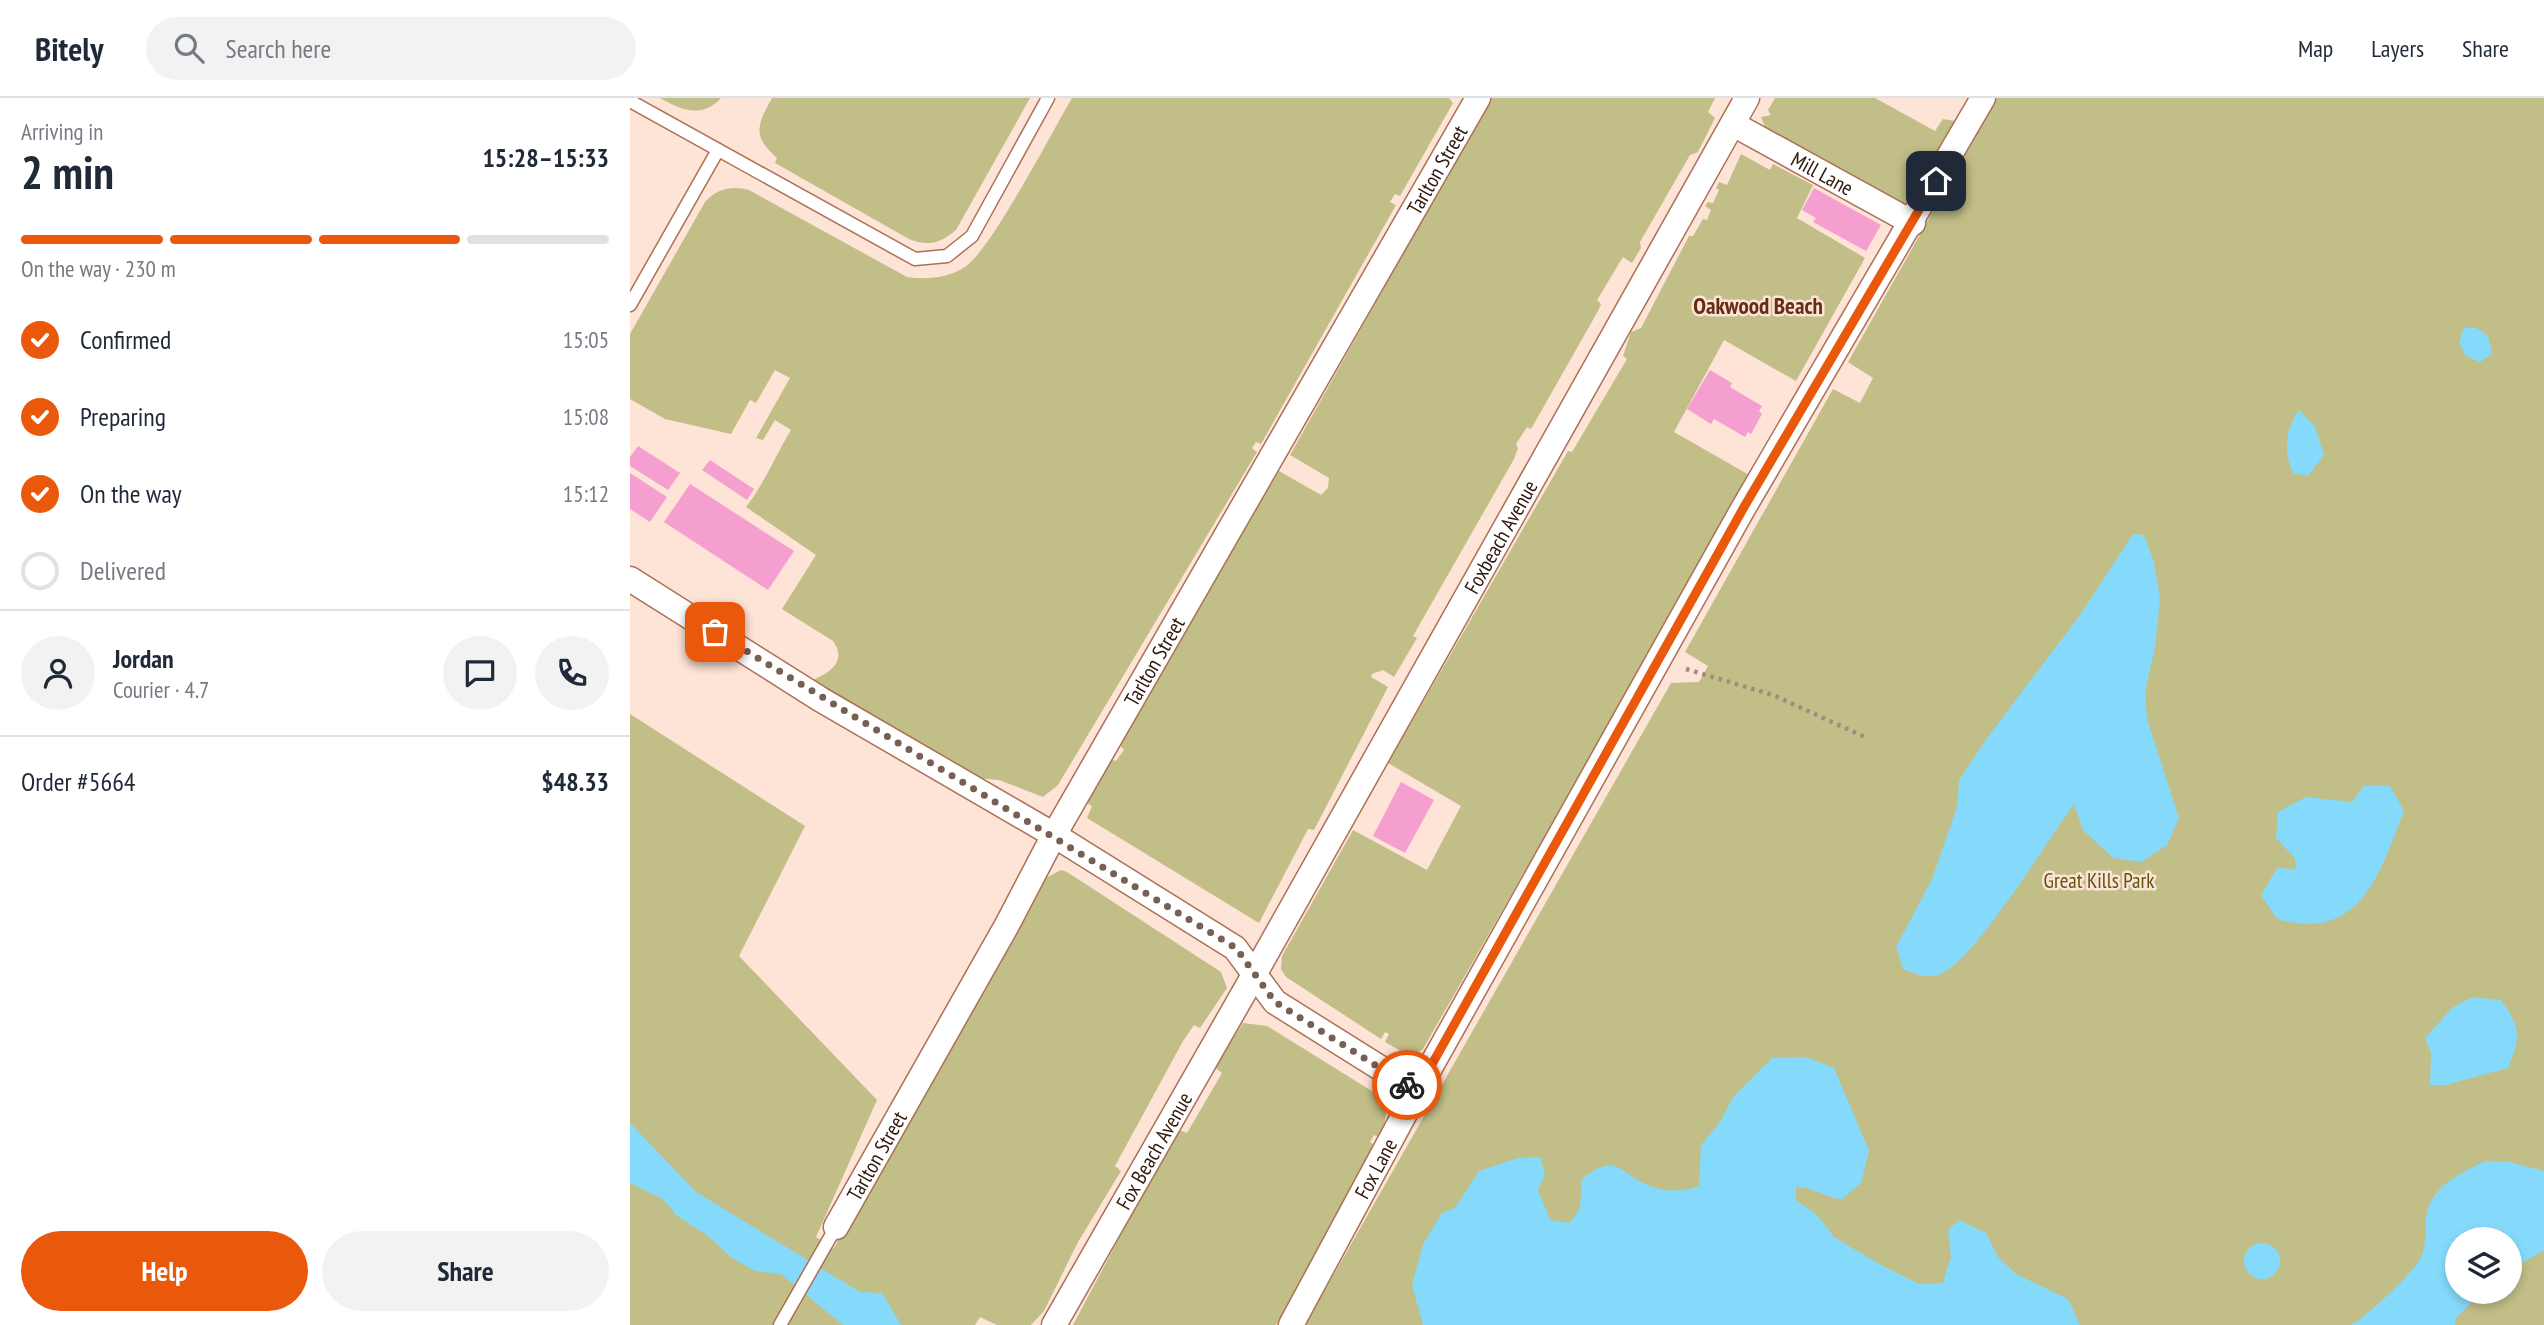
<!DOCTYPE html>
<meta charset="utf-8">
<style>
:root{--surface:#fff;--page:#f2f2f3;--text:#1f2937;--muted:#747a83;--line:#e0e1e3;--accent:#ea580c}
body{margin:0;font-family:"PT Sans Narrow",sans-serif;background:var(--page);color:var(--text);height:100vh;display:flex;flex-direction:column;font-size:26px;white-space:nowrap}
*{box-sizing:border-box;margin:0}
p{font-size:23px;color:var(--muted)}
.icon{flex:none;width:38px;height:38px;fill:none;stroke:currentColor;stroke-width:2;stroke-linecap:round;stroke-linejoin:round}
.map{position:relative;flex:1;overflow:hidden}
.panel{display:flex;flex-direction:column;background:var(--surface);width:630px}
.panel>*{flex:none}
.fabs{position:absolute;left:1815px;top:1129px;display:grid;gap:14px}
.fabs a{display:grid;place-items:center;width:77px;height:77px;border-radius:50%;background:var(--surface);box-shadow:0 4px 10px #0003;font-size:35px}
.pin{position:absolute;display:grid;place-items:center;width:60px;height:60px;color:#fff;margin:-30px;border-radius:14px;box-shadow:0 4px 10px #0006}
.courier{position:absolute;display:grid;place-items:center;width:70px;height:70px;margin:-35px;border:5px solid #ea580c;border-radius:50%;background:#fff;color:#222;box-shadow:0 2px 9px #0007}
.overview em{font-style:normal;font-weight:700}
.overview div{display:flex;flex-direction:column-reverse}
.overview{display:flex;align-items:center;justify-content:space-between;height:119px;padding:0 21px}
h1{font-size:46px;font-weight:700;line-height:52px}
.bar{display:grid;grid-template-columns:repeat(4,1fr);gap:10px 7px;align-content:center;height:84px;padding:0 21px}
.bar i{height:9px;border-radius:5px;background:var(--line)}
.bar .on{background:var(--accent)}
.bar p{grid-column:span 4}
.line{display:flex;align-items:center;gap:18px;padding:0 21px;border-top:2px solid var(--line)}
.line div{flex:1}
.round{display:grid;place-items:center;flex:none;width:74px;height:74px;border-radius:37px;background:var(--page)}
ol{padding:0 21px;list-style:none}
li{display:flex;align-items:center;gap:21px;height:77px}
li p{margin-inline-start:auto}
li .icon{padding:7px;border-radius:50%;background:var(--accent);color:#fff;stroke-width:4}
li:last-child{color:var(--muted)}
li i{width:38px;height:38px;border:4px solid var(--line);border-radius:50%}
.primary-button{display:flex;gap:14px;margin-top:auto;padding:14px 21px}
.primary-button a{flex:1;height:80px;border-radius:42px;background:var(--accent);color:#fff;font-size:28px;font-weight:700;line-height:80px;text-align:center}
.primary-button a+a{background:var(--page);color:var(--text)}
header{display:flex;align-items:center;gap:42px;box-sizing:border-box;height:98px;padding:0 35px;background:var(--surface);border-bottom:2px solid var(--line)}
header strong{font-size:33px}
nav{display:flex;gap:38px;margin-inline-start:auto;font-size:24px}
.search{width:490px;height:63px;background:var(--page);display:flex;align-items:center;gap:18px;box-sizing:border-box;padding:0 24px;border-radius:38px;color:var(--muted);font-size:26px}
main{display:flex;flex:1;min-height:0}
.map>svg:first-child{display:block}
.green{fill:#c1be88;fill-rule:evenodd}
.water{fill:#85dafb}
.building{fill:#f49fd0}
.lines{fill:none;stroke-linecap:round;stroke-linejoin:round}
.service-casing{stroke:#ab7055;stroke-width:15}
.minor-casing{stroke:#ab7055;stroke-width:27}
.path{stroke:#a48a7e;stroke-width:4.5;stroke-dasharray:3.5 5;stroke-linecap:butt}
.service{stroke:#fff;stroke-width:12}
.minor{stroke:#fff;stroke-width:24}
.done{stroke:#785f54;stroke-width:7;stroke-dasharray:0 12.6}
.route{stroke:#ea580c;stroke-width:9}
.labels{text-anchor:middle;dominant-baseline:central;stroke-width:5;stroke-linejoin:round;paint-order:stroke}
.street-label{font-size:21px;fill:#30180d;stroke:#fee3d7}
.park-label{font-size:21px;fill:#5c570e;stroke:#fee3d7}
.neighbourhood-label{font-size:23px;font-weight:bold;fill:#632e14;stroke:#fee3d7}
</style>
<header>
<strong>Bitely</strong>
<div class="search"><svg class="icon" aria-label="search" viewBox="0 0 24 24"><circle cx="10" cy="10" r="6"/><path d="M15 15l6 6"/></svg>Search here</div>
<nav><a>Map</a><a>Layers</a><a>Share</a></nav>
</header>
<main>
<section class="panel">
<div class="overview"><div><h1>2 min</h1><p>Arriving in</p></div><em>15:28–15:33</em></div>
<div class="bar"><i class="on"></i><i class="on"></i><i class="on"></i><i></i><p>On the way · 230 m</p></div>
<ol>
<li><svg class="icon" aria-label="check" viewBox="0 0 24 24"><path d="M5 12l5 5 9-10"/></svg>Confirmed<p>15:05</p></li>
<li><svg class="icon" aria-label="check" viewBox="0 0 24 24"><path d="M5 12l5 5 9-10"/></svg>Preparing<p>15:08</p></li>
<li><svg class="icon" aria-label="check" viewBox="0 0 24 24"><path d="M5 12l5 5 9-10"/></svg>On the way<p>15:12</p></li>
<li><i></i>Delivered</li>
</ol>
<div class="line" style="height:126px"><a class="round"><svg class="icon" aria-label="person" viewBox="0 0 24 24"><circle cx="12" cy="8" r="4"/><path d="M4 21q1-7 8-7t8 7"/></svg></a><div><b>Jordan</b><p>Courier · 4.7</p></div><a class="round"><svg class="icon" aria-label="chat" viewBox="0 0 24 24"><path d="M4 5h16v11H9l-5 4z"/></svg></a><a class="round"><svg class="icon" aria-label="phone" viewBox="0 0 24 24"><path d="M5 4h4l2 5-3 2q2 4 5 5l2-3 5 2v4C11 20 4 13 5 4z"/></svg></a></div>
<div class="line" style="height:91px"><div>Order #5664</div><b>$48.33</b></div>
<div class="primary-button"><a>Help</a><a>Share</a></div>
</section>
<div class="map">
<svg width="1914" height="1227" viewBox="0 0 1914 1227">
<rect width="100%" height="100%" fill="#fee3d7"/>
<g class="green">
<path d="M30,0h61c-19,21 -40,12 -61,0z"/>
<path d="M142,0h258l-74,132c-15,13 -28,17 -47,9l-134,-76 2,-5c-25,-22 -20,-33 -5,-60z"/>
<path d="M442,0h377l4,5 -53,93 -5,-2 -5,8 6,3 -135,239 -5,-2 -4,6 5,4 -199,333 -15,12 -44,-17 -22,-2 -164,-98c18,-8 34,-19 20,-39l-51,-32 34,-54 -70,-48c19,-24 29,-51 45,-77l-16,-10 -12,20 -7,-2 34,-60 -15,-8 -19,33 -6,-3 -19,34 -66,-15 -35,-20v-65l75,-132c11,-13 27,-17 44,-12l158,87c20,3 41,1 58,-10 26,-17 87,-135 107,-169z"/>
<path d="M861,0h224l-7,14 7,6 -17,34 -8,3 -50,87 1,6 -9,15 -9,-6 -26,43 4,4 -3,7 -67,118 -4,-2 -11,17 2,4 -4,11 -101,177 4,2 -23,39 -11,-7 -11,4 -1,3 17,10 -74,143 -6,-1 -49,94 -172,-105 5,-12 -5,-3 23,-44 6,2 8,-11 -6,-7 161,-272 42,24 7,-7 1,-10 -39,-23z"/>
<path d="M1145,0h100l60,33 8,-12 12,2 -44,76 -6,6 -7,-1 -131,-70 -6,-15 10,-2 -3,-5z"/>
<path d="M1367,0h547v1227h-1239l366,-642 28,-1 9,-16 -23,-14 148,-263 27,14 13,-25 -25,-16zM1827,1141h53v53h-53z"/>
<path d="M1111,56l29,16 3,-6 40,21 -16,33 68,40 -69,123 -72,-41 -50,92 77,44 -328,573 -12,8 -26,-15 4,-8 -4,-2 -4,7 -95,-62 -5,-8 1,-13 71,-126 74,40 34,-64 -73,-43 180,-312 4,1 55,-93 -4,-3 8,-24 10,-4 48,-92h4l10,-17 4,1 4,-10 -6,-4 3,-4 5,1 6,-13 -3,-2 3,-6 8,3z"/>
<path d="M0,616l175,112 -66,130 138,144 -61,137 18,11 57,-105 151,-263 19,-10 6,2 154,100 6,16 -27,40 -6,-3 -11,16 -68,125 6,5 -43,71 -34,69 -13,14h-34l-17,-8 -5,8h-345z"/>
<path d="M613,925l24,3 108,67c15,13 12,27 4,44l-5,-2 -4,7 4,3 -98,180h-203l104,-196 10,4 35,-60 -8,-6z"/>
</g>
<g class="water">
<path d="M1845,229l13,9 4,18 -12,8 -14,-6 -7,-14 5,-14z"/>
<path d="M1669,312l16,17 9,28 -16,21 -15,-3c-10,-23 -8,-42 6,-63z"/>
<path d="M1503,436l11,1 10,27 6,37 -5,49 -10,43 2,28 32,99 -12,27 -26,17 -28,-4 -30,-28 -9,-26c-25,34 -100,158 -134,170 -13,5 -25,0 -37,-5l-7,-22 36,-68 25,-72 2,-27 31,-46 90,-119z"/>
<path d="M1734,688h26l14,25c-25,63 -43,132 -127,108l-16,-24 16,-27 19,1 -1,-11 -19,-20 2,-26 28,-15 46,5z"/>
<path d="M1842,899l29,3c20,27 20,38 7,68l-62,17h-16l1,-32 -6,-15 27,-30z"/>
<path d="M1176,959l28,11 35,83 -8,32 -19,16c-17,-1 -28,-12 -46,-12v13l21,15 17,22 45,27 40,20 24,-1 8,-27 -3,-26 11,-10 27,13 12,24 18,17 52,25 12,26h-657l-11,-40 11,-41 19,-31 13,-5 24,-37 39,-13 22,-1 5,17 -7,16 12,30 20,3 10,-15 2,-29c36,-29 37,-5 68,7 18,6 32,6 49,0l2,-41 19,-23 13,-25 39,-39z"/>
<path d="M0,1025l66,69 164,100 22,1 19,32h-58l-62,-51 -26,-3 -23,-13 -24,-22 -32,-21 -13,-16 -33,-16z"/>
<path d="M1855,1063l24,1 35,9v79l-34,20v-31h-53v53h25l-26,26 -1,7h-104c17,-10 63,-52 70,-68 6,-14 4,-24 5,-38 3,-32 33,-45 59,-58z"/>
<circle cx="1632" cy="1163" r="18"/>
</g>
<g class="building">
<path d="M1184,90l67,37 -15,26 -53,-29 3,-4 -14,-8z"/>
<path d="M1080,272l22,13 -2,4 32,19 -3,5 3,3 -11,20 -3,-2 -3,5 -31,-18 -3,5 -24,-15z"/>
<path d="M8,348l42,27 -12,17 -38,-24v-9z"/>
<path d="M80,362l44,29 -7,11 -45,-30z"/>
<path d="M0,375l37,24 -17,25 -20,-13z"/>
<path d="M60,386l104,67 -26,39 -104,-68z"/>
<path d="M771,684l33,18 -29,53 -32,-17z"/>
</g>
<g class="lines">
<g class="service-casing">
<g id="service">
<path d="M0,3l285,158 32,-3 25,-20 76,-138"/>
<path d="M0,207l88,-155"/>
<path d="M150,1227l56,-98"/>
</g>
</g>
<g class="minor-casing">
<g id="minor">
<path id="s1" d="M1103,26l180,99"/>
<path d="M0,481l190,120 234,136 181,113 40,54 142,89"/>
<path id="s2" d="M206,1129l171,-302 47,-90 424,-737"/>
<path id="s3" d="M424,1227l200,-350 493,-877"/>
<path id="s4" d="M661,1227l126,-234 327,-584 239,-409"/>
</g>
</g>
<path class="path" d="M1056,571l87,26 94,43"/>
<use href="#service" class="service"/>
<use href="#minor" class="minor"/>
</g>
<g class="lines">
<path class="done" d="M85,534l521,316 39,54 132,83"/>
<path class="route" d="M777,987l10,6 327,-584 192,-326"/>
</g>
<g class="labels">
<g class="street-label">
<text stroke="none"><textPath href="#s2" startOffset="1216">Tarlton Street</textPath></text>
<text stroke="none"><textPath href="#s1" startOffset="102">Mill Lane</textPath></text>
<text stroke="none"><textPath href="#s3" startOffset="906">Foxbeach Avenue</textPath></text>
<text stroke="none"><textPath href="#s2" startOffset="649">Tarlton Street</textPath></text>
<text stroke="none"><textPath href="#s3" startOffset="201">Fox Beach Avenue</textPath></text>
<text stroke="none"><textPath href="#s2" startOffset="82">Tarlton Street</textPath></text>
<text stroke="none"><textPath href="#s4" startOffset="178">Fox Lane</textPath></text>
</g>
<g class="park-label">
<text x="1469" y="782">Great Kills Park</text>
</g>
<g class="neighbourhood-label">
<text x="1128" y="207">Oakwood Beach</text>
</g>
</g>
</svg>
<div class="fabs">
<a><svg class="icon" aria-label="layers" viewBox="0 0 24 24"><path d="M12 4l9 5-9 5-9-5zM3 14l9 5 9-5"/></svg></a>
</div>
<div class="pin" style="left:85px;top:534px;background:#ea580c"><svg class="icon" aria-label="bag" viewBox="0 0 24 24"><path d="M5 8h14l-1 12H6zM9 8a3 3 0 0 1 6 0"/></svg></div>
<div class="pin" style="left:1306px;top:83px;background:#1f2937"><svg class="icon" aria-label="home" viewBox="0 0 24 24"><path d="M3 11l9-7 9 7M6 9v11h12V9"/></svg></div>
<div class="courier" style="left:777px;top:987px"><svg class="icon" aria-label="bike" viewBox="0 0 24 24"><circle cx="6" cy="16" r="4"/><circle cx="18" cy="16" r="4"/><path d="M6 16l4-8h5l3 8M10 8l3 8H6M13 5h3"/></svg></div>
</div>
</main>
